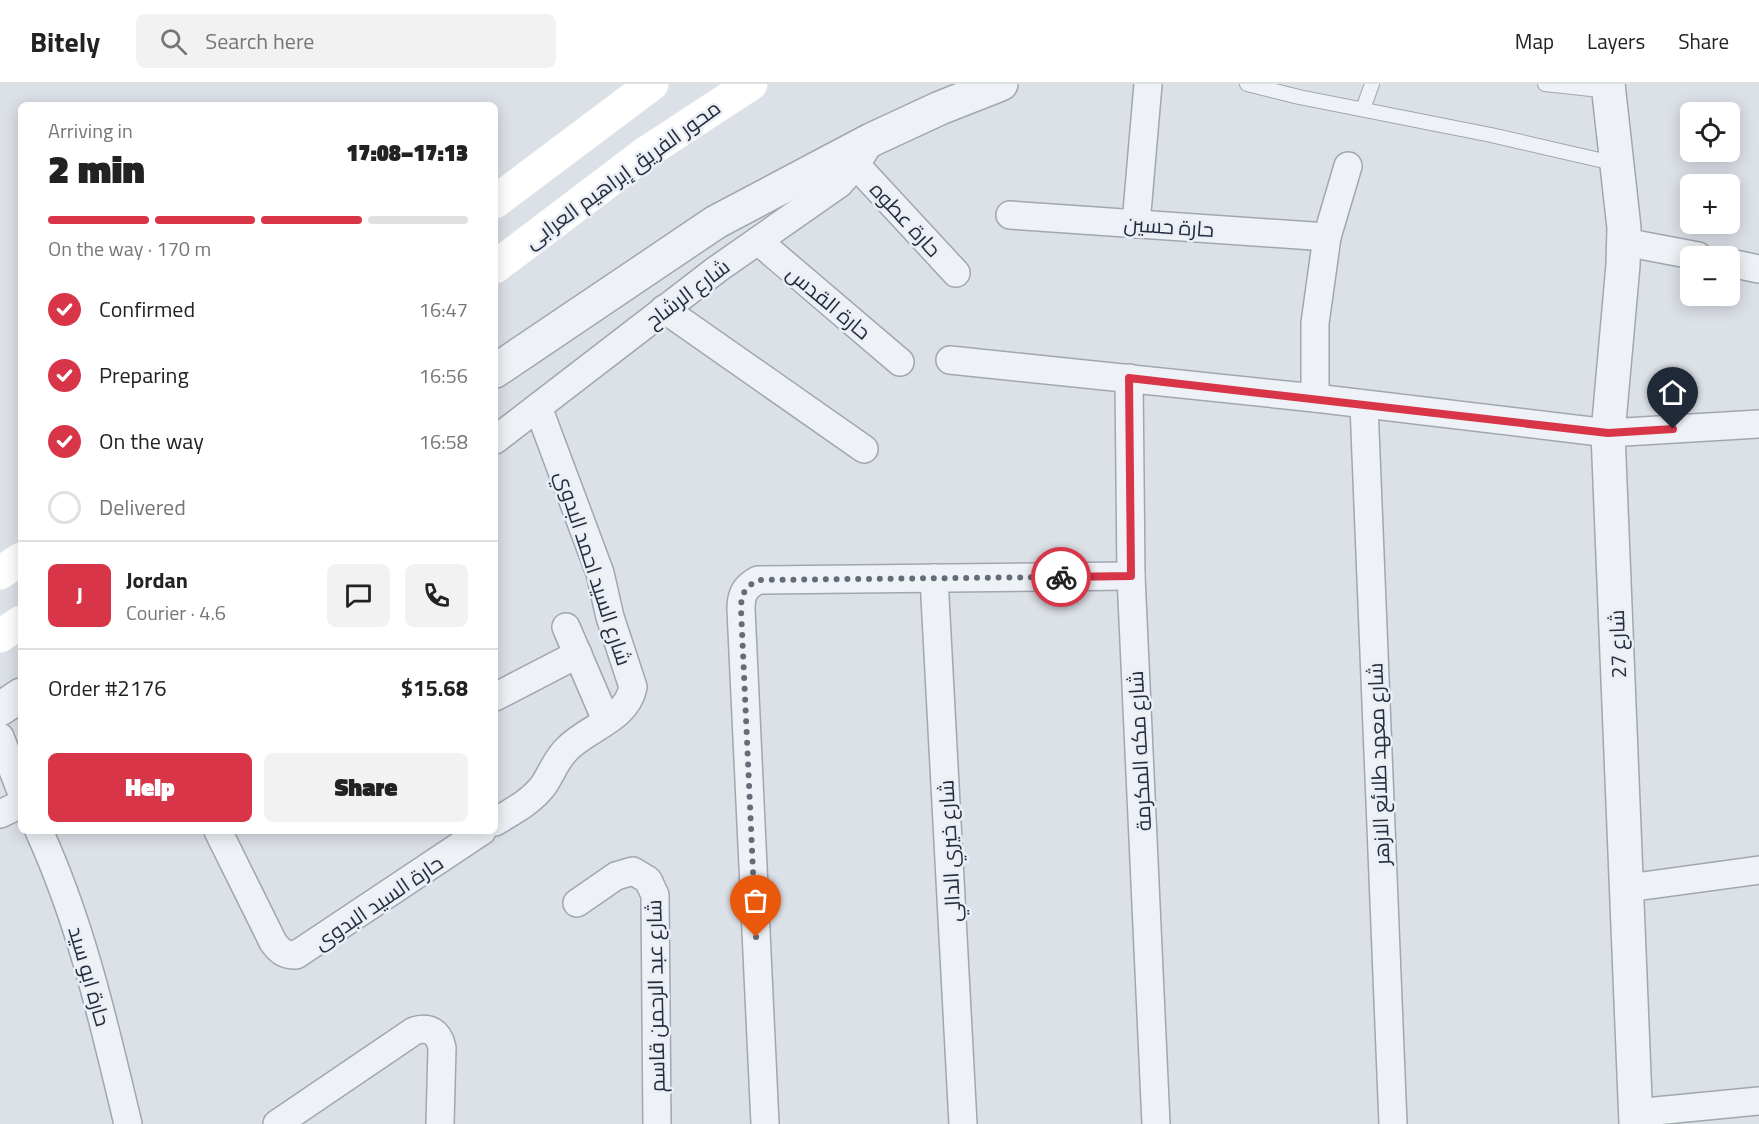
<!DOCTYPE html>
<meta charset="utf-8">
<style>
:root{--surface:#fff;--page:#f2f2f2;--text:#222;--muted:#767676;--line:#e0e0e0;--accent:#d83549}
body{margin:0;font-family:"Titillium Web",Cairo,sans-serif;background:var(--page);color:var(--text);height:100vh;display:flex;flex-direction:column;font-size:22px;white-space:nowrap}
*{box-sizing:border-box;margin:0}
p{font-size:20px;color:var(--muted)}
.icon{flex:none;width:33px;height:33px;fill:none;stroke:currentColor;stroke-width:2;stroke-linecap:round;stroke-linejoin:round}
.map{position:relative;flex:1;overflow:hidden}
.drawer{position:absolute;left:18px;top:18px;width:480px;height:732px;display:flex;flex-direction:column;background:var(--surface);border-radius:9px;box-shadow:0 3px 15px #0003}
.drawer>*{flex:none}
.tools{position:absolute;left:1680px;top:18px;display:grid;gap:12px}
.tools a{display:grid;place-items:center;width:60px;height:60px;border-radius:9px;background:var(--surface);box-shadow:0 3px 15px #0003;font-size:30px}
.pin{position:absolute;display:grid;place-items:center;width:51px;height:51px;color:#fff;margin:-62px -26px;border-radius:50% 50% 50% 0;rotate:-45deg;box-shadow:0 0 6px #0007}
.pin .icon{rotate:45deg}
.courier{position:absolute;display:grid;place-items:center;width:60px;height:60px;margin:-30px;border:4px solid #d83549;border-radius:50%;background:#fff;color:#222;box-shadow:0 2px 8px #0007}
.overview em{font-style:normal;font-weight:800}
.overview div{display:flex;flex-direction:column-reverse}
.overview{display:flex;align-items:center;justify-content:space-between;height:102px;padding:0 30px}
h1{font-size:39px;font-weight:800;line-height:45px}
.bar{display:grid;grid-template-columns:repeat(4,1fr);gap:9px 6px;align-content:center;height:72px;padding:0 30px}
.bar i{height:8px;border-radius:4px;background:var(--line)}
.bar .selected{background:var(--accent)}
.bar p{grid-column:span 4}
.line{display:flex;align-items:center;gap:15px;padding:0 30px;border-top:2px solid var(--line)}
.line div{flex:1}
.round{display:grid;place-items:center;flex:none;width:63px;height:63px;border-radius:9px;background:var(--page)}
ol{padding:0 30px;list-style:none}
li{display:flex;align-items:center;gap:18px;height:66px}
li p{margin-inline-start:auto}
li .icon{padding:6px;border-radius:50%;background:var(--accent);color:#fff;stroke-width:4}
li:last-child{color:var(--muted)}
li i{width:33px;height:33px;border:3px solid var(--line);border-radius:50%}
.action{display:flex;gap:12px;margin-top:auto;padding:12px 30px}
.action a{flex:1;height:69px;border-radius:9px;background:var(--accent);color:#fff;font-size:24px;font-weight:800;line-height:69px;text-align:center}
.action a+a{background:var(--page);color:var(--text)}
header{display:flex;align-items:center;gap:36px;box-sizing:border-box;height:84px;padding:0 30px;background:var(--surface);border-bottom:2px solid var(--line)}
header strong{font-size:28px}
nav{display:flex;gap:33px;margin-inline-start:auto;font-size:21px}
.search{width:420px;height:54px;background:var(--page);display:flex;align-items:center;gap:15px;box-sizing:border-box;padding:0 21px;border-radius:9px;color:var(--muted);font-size:22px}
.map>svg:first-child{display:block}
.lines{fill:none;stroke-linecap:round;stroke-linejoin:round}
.service-casing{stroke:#a1a7b1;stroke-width:16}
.minor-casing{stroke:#a1a7b1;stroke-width:30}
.tertiary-casing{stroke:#a1a7b1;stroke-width:36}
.service{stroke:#eef1f5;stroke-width:14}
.minor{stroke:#eef1f5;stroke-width:27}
.tertiary{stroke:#eef1f5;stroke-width:33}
.secondary{stroke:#fff;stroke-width:33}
.done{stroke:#646c79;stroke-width:6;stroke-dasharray:0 10.8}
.route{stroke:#d83549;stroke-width:8}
.labels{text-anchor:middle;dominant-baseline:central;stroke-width:5;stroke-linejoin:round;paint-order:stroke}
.street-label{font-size:21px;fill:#242d3e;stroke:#ebeff5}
</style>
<header>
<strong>Bitely</strong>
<div class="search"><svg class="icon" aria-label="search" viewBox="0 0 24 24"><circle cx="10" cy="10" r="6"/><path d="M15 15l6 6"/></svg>Search here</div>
<nav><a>Map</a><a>Layers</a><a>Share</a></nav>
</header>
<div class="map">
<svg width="1759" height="1040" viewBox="0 0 1759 1040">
<rect width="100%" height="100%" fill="#dce0e7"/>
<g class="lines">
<g class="service-casing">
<g id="service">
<path d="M1247,0l52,13 192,38 126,29"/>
<path d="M1545,0l64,7"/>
<path d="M1363,25l9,-25"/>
</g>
</g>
<g class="minor-casing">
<g id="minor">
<path d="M856,81l100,108"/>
<path d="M1010,131l317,22"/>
<path d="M1136,140l12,-140"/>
<path d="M758,157l142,121"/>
<path d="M1624,158l74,14"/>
<path d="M1730,179l29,6"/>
<path d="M664,225l200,140"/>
<path d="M950,276l365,38 293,35 151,-9"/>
<path d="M1129,294l2,198 25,548"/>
<path d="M1315,314v-75l12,-86 21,-71"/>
<path d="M1364,321l29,719"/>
<path d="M495,356l221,-170 123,-86 17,-19 15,-25"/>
<path d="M934,494l29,546"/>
<path d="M566,543l40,93"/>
<path d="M495,613l83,-43"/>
<path d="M0,653l21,54"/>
<path d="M0,730l21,-10"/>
<path d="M495,738c16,-10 36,-20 48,-36 9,-13 13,-27 25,-38 21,-21 59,-29 65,-61l-23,-70 -10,-44 -62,-166"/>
<path d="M39,747c43,94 65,193 89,293"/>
<path d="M218,747l55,111c7,10 12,13 23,13l186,-124"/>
<path d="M1628,804l131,-18"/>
<path d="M577,819l39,-27 17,-5 15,9 7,15 2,229"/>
<path d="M1635,1029l124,-12"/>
<path d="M277,1040l137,-93c15,-5 25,1 28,17l-2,76"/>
<path d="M765,1040l-24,-515c0,-15 4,-22 17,-29l373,-4"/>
</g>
</g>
<g class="tertiary-casing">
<g id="tertiary">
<path d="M1608,0l16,144 -1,37 -15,168 28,691"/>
<path d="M495,287l221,-149 155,-82 69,-32 61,-24"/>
<path d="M0,625l21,-14"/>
</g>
</g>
<use href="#service" class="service"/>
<use href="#minor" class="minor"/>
<use href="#tertiary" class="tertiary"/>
<g class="secondary">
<path d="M495,118l157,-118"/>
<path d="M495,183l152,-115 104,-68"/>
<path d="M0,489l21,-14"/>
<path d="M0,552l21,-14"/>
</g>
</g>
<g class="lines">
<path class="done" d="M756,853l-15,-328c0,-15 4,-22 17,-29l303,-3"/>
<path class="route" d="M1061,493l70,-1 -2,-198 479,55 65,-4"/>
</g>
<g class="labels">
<g class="street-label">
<text transform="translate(622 90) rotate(-36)">محور الفريق إبراهيم العرابى</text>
<text transform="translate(906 135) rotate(47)">حارة عطوه</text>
<text transform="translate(1169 142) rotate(4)">حارة حسين</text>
<text transform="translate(687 209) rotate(-37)">شارع الرشاح</text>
<text transform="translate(829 218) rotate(40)">حارة القدس</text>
<text transform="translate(594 484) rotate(72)">شارع السيد احمد البدوي</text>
<text transform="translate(1617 560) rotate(-92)">شارع 27</text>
<text transform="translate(1139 667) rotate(-93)">شارع مكه المكرمة</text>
<text transform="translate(1378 680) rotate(-92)">شارع معهد طلائع الازهر</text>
<text transform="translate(949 767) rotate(-93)">شارع خيري الدالي</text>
<text transform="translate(378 818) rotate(-34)">حارة السيد البدوى</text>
<text transform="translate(90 892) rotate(74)">حارة ابو سيد</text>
<text transform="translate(655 912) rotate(-91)">شارع عبد الرحمن قاسم</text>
</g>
</g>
</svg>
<div class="tools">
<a><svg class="icon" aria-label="locate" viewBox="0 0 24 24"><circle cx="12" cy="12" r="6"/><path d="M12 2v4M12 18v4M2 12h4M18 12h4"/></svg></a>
<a>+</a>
<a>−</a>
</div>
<div class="pin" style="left:756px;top:853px;background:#ea580c"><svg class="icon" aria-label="bag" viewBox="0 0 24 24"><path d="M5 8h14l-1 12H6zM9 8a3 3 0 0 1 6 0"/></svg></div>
<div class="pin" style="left:1673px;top:345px;background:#1f2937"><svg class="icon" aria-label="home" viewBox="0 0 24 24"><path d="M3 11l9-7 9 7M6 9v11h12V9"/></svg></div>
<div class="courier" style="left:1061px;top:493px"><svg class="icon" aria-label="bike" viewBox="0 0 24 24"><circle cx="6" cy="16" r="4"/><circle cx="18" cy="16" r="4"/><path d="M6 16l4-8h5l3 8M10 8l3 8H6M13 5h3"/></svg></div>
<section class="drawer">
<div class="overview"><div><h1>2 min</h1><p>Arriving in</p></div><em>17:08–17:13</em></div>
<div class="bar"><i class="selected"></i><i class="selected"></i><i class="selected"></i><i></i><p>On the way · 170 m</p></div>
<ol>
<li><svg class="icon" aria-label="check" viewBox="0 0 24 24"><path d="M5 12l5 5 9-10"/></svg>Confirmed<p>16:47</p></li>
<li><svg class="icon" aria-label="check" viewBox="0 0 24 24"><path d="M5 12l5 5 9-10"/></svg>Preparing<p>16:56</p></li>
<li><svg class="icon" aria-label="check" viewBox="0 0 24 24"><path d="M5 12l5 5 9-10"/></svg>On the way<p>16:58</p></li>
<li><i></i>Delivered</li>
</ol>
<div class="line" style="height:108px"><b class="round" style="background:var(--accent);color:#fff">J</b><div><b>Jordan</b><p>Courier · 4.6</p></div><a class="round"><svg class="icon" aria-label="chat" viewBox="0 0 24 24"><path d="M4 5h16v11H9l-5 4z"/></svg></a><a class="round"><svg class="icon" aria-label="phone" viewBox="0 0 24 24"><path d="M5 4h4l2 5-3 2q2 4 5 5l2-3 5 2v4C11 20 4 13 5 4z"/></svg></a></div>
<div class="line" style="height:78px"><div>Order #2176</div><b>$15.68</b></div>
<div class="action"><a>Help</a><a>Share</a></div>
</section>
</div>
